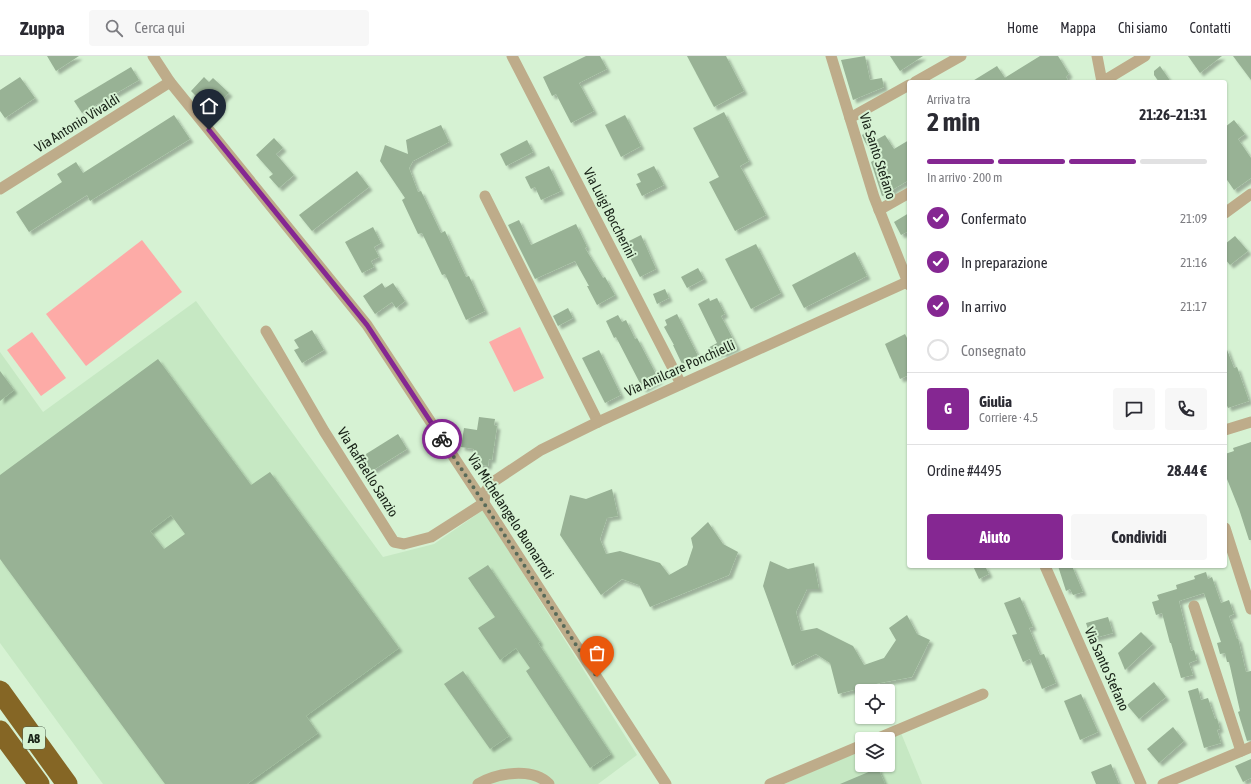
<!DOCTYPE html>
<html lang="it">
<meta charset="utf-8">
<style>
:root{--surface:#fff;--page:#f7f7f7;--text:#2b2b33;--muted:#7c7c81;--line:#e1e1e2;--accent:#852792}
body{margin:0;font-family:"Asap Condensed",sans-serif;background:var(--page);color:var(--text);height:100vh;display:flex;flex-direction:column;font-size:15px;white-space:nowrap}
*{box-sizing:border-box;margin:0}
p{font-size:13px;color:var(--muted)}
.icon{flex:none;width:22px;height:22px;fill:none;stroke:currentColor;stroke-width:2;stroke-linecap:round;stroke-linejoin:round}
.map{position:relative;flex:1;overflow:hidden}
.sheet{position:absolute;left:907px;top:24px;width:320px;height:488px;display:flex;flex-direction:column;background:var(--surface);border-radius:4px;box-shadow:0 1px 3px #0004}
.sheet>*{flex:none}
.controls{position:absolute;left:855px;top:628px;display:grid;gap:8px}
.controls a{display:grid;place-items:center;width:40px;height:40px;border-radius:4px;background:var(--surface);box-shadow:0 1px 3px #0004;font-size:20px}
.pin{position:absolute;display:grid;place-items:center;width:34px;height:34px;color:#fff;margin:-41px -17px;border-radius:50% 50% 50% 0;rotate:-45deg;box-shadow:0 0 4px #0007}
.pin .icon{rotate:45deg}
.courier{position:absolute;display:grid;place-items:center;width:40px;height:40px;margin:-20px;border:3px solid #852792;border-radius:50%;background:#fff;color:#222;box-shadow:0 1px 5px #0007}
.headline em{font-style:normal;font-weight:700}
.headline div{display:flex;flex-direction:column-reverse}
.headline{display:flex;align-items:center;justify-content:space-between;height:68px;padding:0 20px}
h1{font-size:26px;font-weight:700;line-height:30px}
.bar{display:grid;grid-template-columns:repeat(4,1fr);gap:6px 4px;align-content:center;height:48px;padding:0 20px}
.bar i{height:5px;border-radius:3px;background:var(--line)}
.bar .selected{background:var(--accent)}
.bar p{grid-column:span 4}
.line{display:flex;align-items:center;gap:10px;padding:0 20px;border-top:1px solid var(--line)}
.line div{flex:1}
.round{display:grid;place-items:center;flex:none;width:42px;height:42px;border-radius:4px;background:var(--page)}
ol{padding:0 20px;list-style:none}
li{display:flex;align-items:center;gap:12px;height:44px}
li p{margin-inline-start:auto}
li .icon{padding:4px;border-radius:50%;background:var(--accent);color:#fff;stroke-width:4}
li:last-child{color:var(--muted)}
li i{width:22px;height:22px;border:2px solid var(--line);border-radius:50%}
.cta{display:flex;gap:8px;margin-top:auto;padding:8px 20px}
.cta a{flex:1;height:46px;border-radius:4px;background:var(--accent);color:#fff;font-size:16px;font-weight:700;line-height:46px;text-align:center}
.cta a+a{background:var(--page);color:var(--text)}
header{display:flex;align-items:center;gap:24px;box-sizing:border-box;height:56px;padding:0 20px;background:var(--surface);border-bottom:1px solid var(--line)}
header strong{font-size:19px}
nav{display:flex;gap:22px;margin-inline-start:auto;font-size:14px}
.search{width:280px;height:36px;background:var(--page);display:flex;align-items:center;gap:10px;box-sizing:border-box;padding:0 14px;border-radius:4px;color:var(--muted);font-size:15px}
.map>svg:first-child{display:block}
.built{fill:#c6e8c3}
.green{fill:#fdaba7}
.building{fill:#98b295;fill-rule:evenodd;filter:url(#shadow)}
.lines{fill:none;stroke-linecap:round;stroke-linejoin:round}
.street{stroke:#beac8a;stroke-width:11}
.highway{stroke:#856625;stroke-width:21}
.done{stroke:#5a6b59;stroke-width:4;stroke-dasharray:0 7.2}
.route{stroke:#852792;stroke-width:5}
.labels{text-anchor:middle;dominant-baseline:central;stroke-width:4;stroke-linejoin:round;paint-order:stroke}
.shield{fill:#d6f2d3;stroke:#51604f;stroke-width:1}
.shield-label{font-size:13px;font-weight:bold;fill:#182217}
.street-label{font-size:14px;fill:#182217;stroke:#d6f2d3}
</style>
<header>
<strong>Zuppa</strong>
<div class="search"><svg class="icon" aria-label="search" viewBox="0 0 24 24"><circle cx="10" cy="10" r="6"/><path d="M15 15l6 6"/></svg>Cerca qui</div>
<nav><a>Home</a><a>Mappa</a><a>Chi siamo</a><a>Contatti</a></nav>
</header>
<div class="map">
<svg width="1251" height="728" viewBox="0 0 1251 728">
<defs>
<filter id="shadow"><feDropShadow dx="3.5" dy="3.5" stdDeviation="1" flood-color="#0004"/></filter>
</defs>
<rect width="100%" height="100%" fill="#d6f2d3"/>
<g class="built">
<path d="M196,245l187,256 51,-13 49,-34 154,245 -39,29h-495l-103,-141v-291l43,60z"/>
<path d="M901,677l21,51h-138l78,-34v15h26v-26z"/>
</g>
<g class="green">
<path d="M142,184l40,52 -96,74 -40,-52z"/>
<path d="M520,271l24,51 -30,14 -25,-50z"/>
<path d="M32,276l34,46 -25,18 -34,-46z"/>
</g>
<g class="building">
<path d="M47,0h32l-23,15z"/>
<path d="M586,0h14l7,13 -28,14 15,28 -23,12 -15,-29 -4,2 -9,-19z"/>
<path d="M687,0h39l18,35 -30,16z"/>
<path d="M865,0l5,24 12,-2 2,9 -31,13 -12,-40z"/>
<path d="M890,0h33l-23,15z"/>
<path d="M1040,0h18l11,18 -3,3 3,5h-71z"/>
<path d="M1188,0h34l-22,17z"/>
<path d="M1233,0h18v24z"/>
<path d="M997,10l8,12 -7,4h-27z"/>
<path d="M1160,10l11,16h-12l-5,-7v-4z"/>
<path d="M131,11l8,13 -57,33 -8,-12z"/>
<path d="M20,21l15,21 -30,20 -5,-7v-21z"/>
<path d="M204,21l5,5 4,-4 16,15 -13,13 -5,-5 -5,5 -15,-15z"/>
<path d="M724,56l25,49 -9,5 26,49 -31,16 -26,-49 10,-5 -26,-49z"/>
<path d="M174,59l16,24 -100,62 -3,-6 -58,37 -13,-20 46,-30 -5,-8 19,-12 7,11z"/>
<path d="M625,59l16,31 -20,11 -16,-32z"/>
<path d="M1234,64l11,14 -7,5 13,19v20l-17,12 -9,-13v-50z"/>
<path d="M441,69l8,17 -36,19 -4,7 9,24 3,-1 20,42 4,-2 21,46 3,-1 16,35 -19,9 -21,-46 -3,1 -20,-42 -4,1 -16,-34 3,-2 -25,-37 5,-16 23,9 -2,-14z"/>
<path d="M869,74l7,10 9,-5 9,14 15,-9v40l-17,10 1,2 -11,4 -11,-34 5,-3 -11,-17 -3,-7z"/>
<path d="M274,82l9,10 -7,6 18,21 -15,13 -10,-11 4,-3 -17,-19z"/>
<path d="M527,84l6,12 -27,14 -6,-12z"/>
<path d="M549,110l12,25 -20,9 -6,-13 -4,2 -6,-12z"/>
<path d="M654,110l10,19 -22,11 -6,-12 5,-2 -4,-8z"/>
<path d="M357,115l12,16 -57,44 -13,-16z"/>
<path d="M909,157v18l-8,4 -7,-13z"/>
<path d="M519,164l12,25 45,-21 11,23 -2,1 18,30 2,-1 10,18 -18,10 -10,-19h2l-14,-25 -40,18 -27,-54z"/>
<path d="M373,171l8,16 -7,4 5,10 -8,4 3,6 -12,6 -17,-31z"/>
<path d="M641,179l15,34 -16,8 -17,-33z"/>
<path d="M1235,180l13,15 -18,14 -5,-6v-15z"/>
<path d="M756,188l25,49 -30,16 -26,-50z"/>
<path d="M855,196l12,24 -63,32 -12,-23z"/>
<path d="M698,212l6,11 -17,9 -6,-11z"/>
<path d="M382,227l3,5 8,-5 12,18 -9,7 -4,-6 -17,12 -12,-18z"/>
<path d="M665,233l4,9 -12,6 -4,-10z"/>
<path d="M709,242l1,3 7,-3 8,16 -4,2 16,31 -14,7 -1,-2 -9,4 -5,-8 9,-5 -19,-39z"/>
<path d="M568,252l5,10 -15,8 -5,-10z"/>
<path d="M677,258l21,42 -16,8 -9,-19h1l-10,-18 3,-2 -2,-5z"/>
<path d="M618,259l4,7 4,-2 9,19 2,-1 22,42 -16,9 -27,-52 -2,1 -8,-17z"/>
<path d="M312,274l12,20 -22,13 -8,-13 5,-2 -5,-8z"/>
<path d="M905,278l4,8v33l-9,4 -15,-35z"/>
<path d="M1225,291h1l8,21 3,-1 12,34 -21,7 -3,-7z"/>
<path d="M599,294l22,45 -16,8 -23,-45z"/>
<path d="M158,303l93,126 19,-13 129,176 -93,68 12,17 -71,51h-82l-165,-225v-84zM171,459l14,19 -21,15 -14,-18z"/>
<path d="M0,315l14,19 -14,11z"/>
<path d="M479,361l16,2 -1,6 3,1 -5,34 -3,-1 -1,7 -16,-3 2,-14 -13,-2 3,-19 13,2z"/>
<path d="M398,378l9,15 -40,25 -9,-15z"/>
<path d="M1251,386v98h-2l-10,-31 -14,-35v-20l9,-3 -1,-3z"/>
<path d="M612,433l6,27 -11,2 -7,21 6,15 14,-3 40,12 9,12 18,-10 6,-18 -2,-9 17,-16 15,22 15,8 -9,23 -79,32 -11,-22 -17,-6 -21,16 -41,-60 10,-40 16,4z"/>
<path d="M770,505l18,8 26,-6 5,26h-12l-11,23 5,19 16,-3 36,18 11,19 20,-7 12,-18 -7,-12 18,-13 10,19 13,6 -18,37 -32,6 -42,11 -8,-31 -14,-9 -24,12 -29,-80z"/>
<path d="M488,509l52,77 -2,1 73,111 -21,14 -64,-97 4,-3 -14,-20 -16,12 -22,-32 17,-11 -27,-39z"/>
<path d="M973,510h12l4,8 -10,5z"/>
<path d="M1058,510h14l11,26 -10,3 -3,-6 -4,2z"/>
<path d="M1206,516l2,7 4,-2 9,26 8,-3 5,14 -5,2 8,23 1,-1 8,34 5,-1v69l-4,1 -9,-29 2,-1 -11,-49h-2l-2,-9 -5,1 -3,-11 4,-1 -17,-49 -25,8 12,50 3,-1 3,10 -8,3 4,12 -12,3 -10,-35h-1l-8,-30 -6,2 -4,-13 7,-2 -2,-5 20,-6 -1,-4 19,-6 -1,-3z"/>
<path d="M1020,541l13,30 -4,1 11,27 4,-1 12,29 -14,6 -12,-30 -7,3 -11,-27 5,-1 -13,-31z"/>
<path d="M1108,561l5,16 -22,6 -5,-16z"/>
<path d="M1141,576l12,12 -28,26 -7,-17z"/>
<path d="M463,615l46,65 -19,13 -46,-65z"/>
<path d="M1154,626l12,15 -27,22 -12,-14z"/>
<path d="M1198,632l3,12 7,-2 7,21 2,-1 3,11 -3,1 4,13 -17,5 -16,-57z"/>
<path d="M1081,638l17,38 -18,8 -16,-39z"/>
<path d="M1173,671l11,14 -25,22 -12,-14z"/>
<path d="M1251,703v19l-8,4 -8,-16z"/>
<path d="M1111,708l8,20h-23l-5,-12z"/>
<path d="M878,712l7,16h-45z"/>
</g>
<g class="lines">
<g class="street">
<path d="M153,0l17,26 197,243 117,178 182,281"/>
<path d="M512,0l169,328"/>
<path d="M831,0l43,141 35,88"/>
<path d="M1097,0l5,26 43,-26"/>
<path d="M915,26l46,-26"/>
<path d="M850,62l59,-33"/>
<path d="M0,133l170,-107"/>
<path d="M485,140l113,226"/>
<path d="M879,154l30,-17"/>
<path d="M1225,157l26,-19"/>
<path d="M266,275l58,100 70,111 10,2 27,-7 53,-34 1,-11 8,-10 48,-32 57,-28 309,-140"/>
<path d="M1225,374l26,-8"/>
<path d="M1225,472l26,81"/>
<path d="M1045,510l96,218"/>
<path d="M1194,550l47,145"/>
<path d="M876,683l107,-45"/>
<path d="M478,728c19,-11 54,-17 71,0"/>
<path d="M770,728l92,-39"/>
<path d="M1163,728l88,-37"/>
</g>
<g class="highway">
<path d="M0,635l67,93"/>
<path d="M0,675l39,53"/>
</g>
</g>
<g class="lines">
<path class="done" d="M442,383l155,238"/>
<path class="route" d="M209,74l158,195 75,114"/>
</g>
<g class="labels">
<rect class="shield" x="23" y="671" width="22" height="22" rx="3"/>
<g class="shield-label">
<text x="34" y="682">A8</text>
</g>
<g class="street-label">
<text transform="translate(77 67) rotate(-32)">Via Antonio Vivaldi</text>
<text transform="translate(878 100) rotate(72)">Via Santo Stefano</text>
<text transform="translate(610 157) rotate(63)">Via Luigi Boccherini</text>
<text transform="translate(680 312) rotate(-24)">Via Amilcare Ponchielli</text>
<text transform="translate(368 416) rotate(58)">Via Raffaello Sanzio</text>
<text transform="translate(511 460) rotate(57)">Via Michelangelo Buonarroti</text>
<text transform="translate(1107 613) rotate(66)">Via Santo Stefano</text>
</g>
</g>
</svg>
<div class="controls">
<a><svg class="icon" aria-label="locate" viewBox="0 0 24 24"><circle cx="12" cy="12" r="6"/><path d="M12 2v4M12 18v4M2 12h4M18 12h4"/></svg></a>
<a><svg class="icon" aria-label="layers" viewBox="0 0 24 24"><path d="M12 4l9 5-9 5-9-5zM3 14l9 5 9-5"/></svg></a>
</div>
<div class="pin" style="left:597px;top:621px;background:#ea580c"><svg class="icon" aria-label="bag" viewBox="0 0 24 24"><path d="M5 8h14l-1 12H6zM9 8a3 3 0 0 1 6 0"/></svg></div>
<div class="pin" style="left:209px;top:74px;background:#1f2937"><svg class="icon" aria-label="home" viewBox="0 0 24 24"><path d="M3 11l9-7 9 7M6 9v11h12V9"/></svg></div>
<div class="courier" style="left:442px;top:383px"><svg class="icon" aria-label="bike" viewBox="0 0 24 24"><circle cx="6" cy="16" r="4"/><circle cx="18" cy="16" r="4"/><path d="M6 16l4-8h5l3 8M10 8l3 8H6M13 5h3"/></svg></div>
<section class="sheet">
<div class="headline"><div><h1>2 min</h1><p>Arriva tra</p></div><em>21:26–21:31</em></div>
<div class="bar"><i class="selected"></i><i class="selected"></i><i class="selected"></i><i></i><p>In arrivo · 200 m</p></div>
<ol>
<li><svg class="icon" aria-label="check" viewBox="0 0 24 24"><path d="M5 12l5 5 9-10"/></svg>Confermato<p>21:09</p></li>
<li><svg class="icon" aria-label="check" viewBox="0 0 24 24"><path d="M5 12l5 5 9-10"/></svg>In preparazione<p>21:16</p></li>
<li><svg class="icon" aria-label="check" viewBox="0 0 24 24"><path d="M5 12l5 5 9-10"/></svg>In arrivo<p>21:17</p></li>
<li><i></i>Consegnato</li>
</ol>
<div class="line" style="height:72px"><b class="round" style="background:var(--accent);color:#fff">G</b><div><b>Giulia</b><p>Corriere · 4.5</p></div><a class="round"><svg class="icon" aria-label="chat" viewBox="0 0 24 24"><path d="M4 5h16v11H9l-5 4z"/></svg></a><a class="round"><svg class="icon" aria-label="phone" viewBox="0 0 24 24"><path d="M5 4h4l2 5-3 2q2 4 5 5l2-3 5 2v4C11 20 4 13 5 4z"/></svg></a></div>
<div class="line" style="height:52px"><div>Ordine #4495</div><b>28.44 €</b></div>
<div class="cta"><a>Aiuto</a><a>Condividi</a></div>
</section>
</div>
